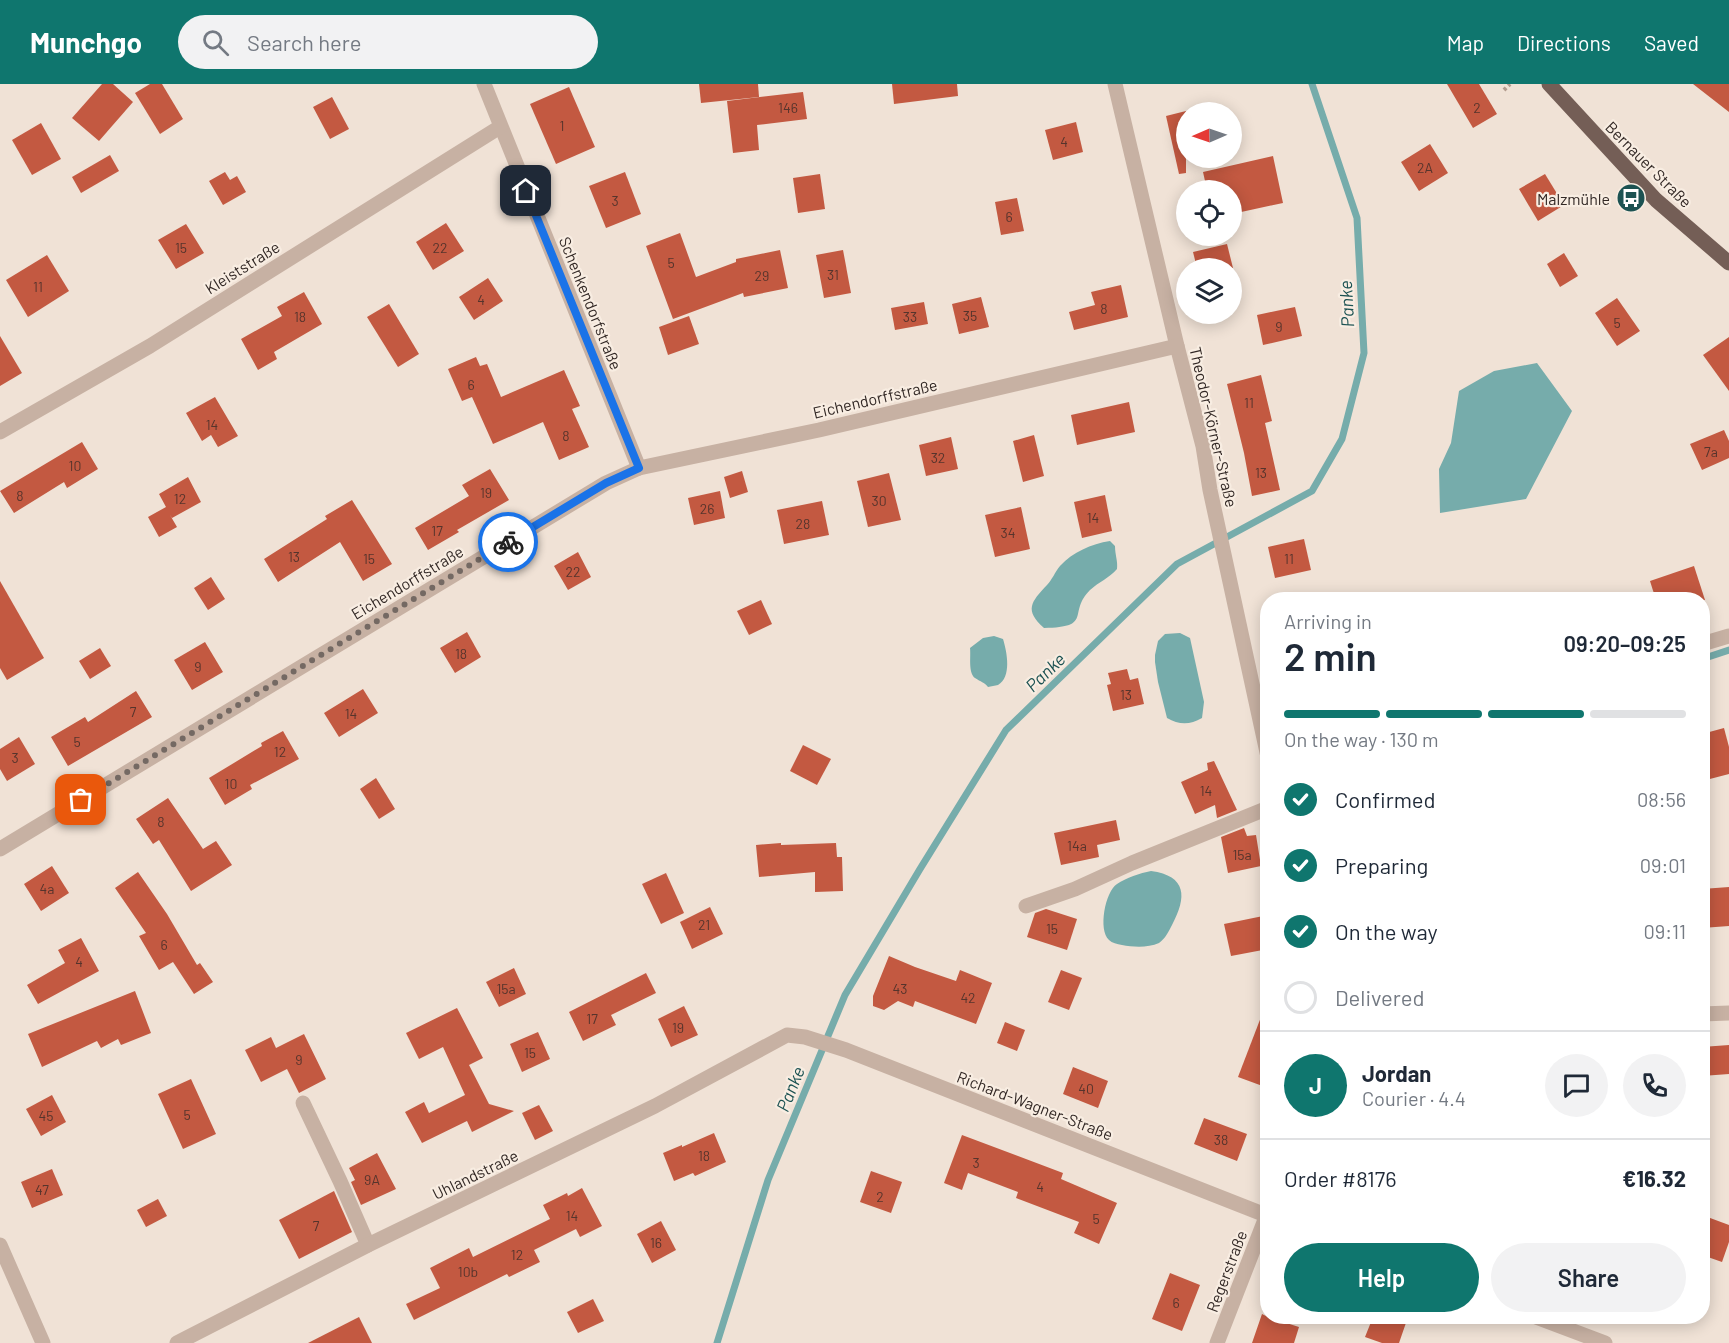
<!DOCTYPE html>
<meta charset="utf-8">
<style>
:root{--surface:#fff;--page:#f2f2f3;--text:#1f2937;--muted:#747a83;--line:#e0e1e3;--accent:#0f766e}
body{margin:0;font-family:Barlow,sans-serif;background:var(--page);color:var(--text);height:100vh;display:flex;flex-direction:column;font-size:22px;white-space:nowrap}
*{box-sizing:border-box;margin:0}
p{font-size:20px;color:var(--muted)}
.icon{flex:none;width:33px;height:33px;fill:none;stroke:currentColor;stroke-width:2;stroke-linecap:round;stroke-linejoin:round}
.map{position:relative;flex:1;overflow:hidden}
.panel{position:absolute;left:1260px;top:508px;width:450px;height:732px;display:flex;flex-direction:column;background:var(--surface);border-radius:24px;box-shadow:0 3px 15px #0003}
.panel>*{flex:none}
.needle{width:39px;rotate:268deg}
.controls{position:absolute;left:1176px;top:18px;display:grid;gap:12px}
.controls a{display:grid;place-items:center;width:66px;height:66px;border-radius:50%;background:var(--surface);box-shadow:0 3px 15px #0003;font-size:30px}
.pin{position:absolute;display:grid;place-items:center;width:51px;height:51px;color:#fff;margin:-26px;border-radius:12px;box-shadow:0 3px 9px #0006}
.courier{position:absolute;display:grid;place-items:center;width:60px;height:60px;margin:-30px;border:4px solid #1a73e8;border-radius:50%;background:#fff;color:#222;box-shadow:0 2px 8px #0007}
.headline em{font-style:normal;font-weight:600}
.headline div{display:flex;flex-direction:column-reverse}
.headline{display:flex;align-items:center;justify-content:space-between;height:102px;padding:0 24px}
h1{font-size:39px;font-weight:600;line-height:45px}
.bar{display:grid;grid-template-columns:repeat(4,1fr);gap:9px 6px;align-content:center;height:72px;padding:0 24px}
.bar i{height:8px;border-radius:4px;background:var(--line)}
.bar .selected{background:var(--accent)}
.bar p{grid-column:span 4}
.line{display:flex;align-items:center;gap:15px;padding:0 24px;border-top:2px solid var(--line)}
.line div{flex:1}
.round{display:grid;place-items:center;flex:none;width:63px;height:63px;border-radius:32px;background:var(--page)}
ol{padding:0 24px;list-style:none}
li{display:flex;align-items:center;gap:18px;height:66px}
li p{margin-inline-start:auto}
li .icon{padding:6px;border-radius:50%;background:var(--accent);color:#fff;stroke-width:4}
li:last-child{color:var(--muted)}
li i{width:33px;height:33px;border:3px solid var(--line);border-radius:50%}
.cta{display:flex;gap:12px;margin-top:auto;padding:12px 24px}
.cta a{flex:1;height:69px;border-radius:36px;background:var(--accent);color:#fff;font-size:24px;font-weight:600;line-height:69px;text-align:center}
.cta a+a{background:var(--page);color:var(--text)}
header{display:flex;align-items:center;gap:36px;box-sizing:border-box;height:84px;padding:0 30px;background:var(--accent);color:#fff}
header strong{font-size:28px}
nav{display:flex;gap:33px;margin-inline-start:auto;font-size:21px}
.search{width:420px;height:54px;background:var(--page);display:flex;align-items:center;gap:15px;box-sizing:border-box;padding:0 21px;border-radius:33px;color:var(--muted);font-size:22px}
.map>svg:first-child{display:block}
.water{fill:#76acab}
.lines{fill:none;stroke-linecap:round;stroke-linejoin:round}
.stream{stroke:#76acab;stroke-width:7}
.building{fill:#c35941}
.path{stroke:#b39b8e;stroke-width:4;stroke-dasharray:3 3;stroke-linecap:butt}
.minor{stroke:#c7b1a3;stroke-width:15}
.major{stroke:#745e56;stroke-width:15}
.done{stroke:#746963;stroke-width:6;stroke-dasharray:0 10.8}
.route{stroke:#1a73e8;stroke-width:8}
.labels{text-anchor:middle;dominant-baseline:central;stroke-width:4.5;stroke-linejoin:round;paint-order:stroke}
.number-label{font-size:14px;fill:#56342c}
.street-label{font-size:16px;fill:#322825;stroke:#f8ede2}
.poi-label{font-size:16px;fill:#322825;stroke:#f8ede2;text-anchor:end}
.water-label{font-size:18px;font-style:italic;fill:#1c5252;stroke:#f8ede2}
</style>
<header>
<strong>Munchgo</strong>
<div class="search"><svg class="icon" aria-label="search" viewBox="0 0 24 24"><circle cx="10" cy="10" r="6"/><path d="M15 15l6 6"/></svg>Search here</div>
<nav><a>Map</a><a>Directions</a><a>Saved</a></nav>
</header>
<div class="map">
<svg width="1729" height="1259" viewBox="0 0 1729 1259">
<rect width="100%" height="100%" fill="#f0e2d6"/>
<g class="water">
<path d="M1537,279l35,48 -46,88 -86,14 -1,-44 12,-26 8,-52 35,-20z"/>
<path d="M1110,457l5,5c0,9 3,15 2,23 -8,9 -18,13 -27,21 -23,23 4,37 -46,38 -20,-18 -13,-26 3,-43 5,-5 8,-13 13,-19 13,-14 31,-22 50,-25z"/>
<path d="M1180,549l10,5 14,64 -2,16c-12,7 -23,7 -35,0l-9,-36 -3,-20v-7l3,-14 7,-7z"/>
<path d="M994,552l9,3c4,13 9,38 -5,46 -3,1 -7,1 -10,2 -4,-5 -7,-5 -13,-9 -7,-5 -4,-22 -5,-30l13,-10z"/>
<path d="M1151,787c36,5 36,26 21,54 -3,6 -7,14 -13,18 -11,5 -26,4 -37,2 -5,-1 -10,-2 -13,-5 -11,-10 -4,-48 8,-56 9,-6 23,-11 34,-13z"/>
</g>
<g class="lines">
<g class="stream">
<path d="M1702,575l27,-9"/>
<path d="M717,1259l51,-163 77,-185 75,-126 86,-139 171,-166 135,-73 30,-52 22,-86 -7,-135 -45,-134"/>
</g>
</g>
<g class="building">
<path d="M102,0h11l20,18 -34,39 -27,-23z"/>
<path d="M150,0h12l21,35 -23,15 -25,-41z"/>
<path d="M699,0h59l1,13 -58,6z"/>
<path d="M892,0h65l1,12 -64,8z"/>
<path d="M1447,0h32l18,30 -24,14z"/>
<path d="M1693,0h36v28z"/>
<path d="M569,3l26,60 -39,17 -26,-60z"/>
<path d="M803,8l4,27 -50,6 2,25 -26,3 -6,-52z"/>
<path d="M332,13l17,32 -19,10 -17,-32z"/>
<path d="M1186,27v62l-7,1 -13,-58z"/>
<path d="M1076,38l7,30 -30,8 -8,-30z"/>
<path d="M41,39l20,36 -29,16 -20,-35z"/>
<path d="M1430,60l18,29 -29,18 -18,-29z"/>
<path d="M110,71l9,16 -38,22 -9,-16z"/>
<path d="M1273,72l10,47 -51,11v-24h-25l-4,-18z"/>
<path d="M225,88l5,8 7,-4 9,16 -23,13 -14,-24z"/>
<path d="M625,88l16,42 -35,14 -17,-42z"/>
<path d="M820,90l5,35 -27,4 -5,-35z"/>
<path d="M1545,90l19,31 -26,16 -19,-32z"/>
<path d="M1017,114l7,33 -23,4 -6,-33z"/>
<path d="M446,139l18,28 -31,19 -17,-28z"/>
<path d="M186,140l18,29 -28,16 -18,-29z"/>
<path d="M680,149l16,44 40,-15v-3l44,-9 8,38 -44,9 -1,-4 -70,26 -27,-73z"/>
<path d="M1227,160l6,24h-36l-4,-16z"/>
<path d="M843,166l8,43 -27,5 -8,-43z"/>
<path d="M1564,169l14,23 -18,11 -13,-23z"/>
<path d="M47,171l22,36 -41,26 -22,-37z"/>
<path d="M488,194l15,23 -29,19 -15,-23z"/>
<path d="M1121,201l7,32 -54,13 -5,-18 26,-7 -4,-13z"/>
<path d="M304,208l18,32 -48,28 3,7 -19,11 -17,-31 41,-23 -5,-9z"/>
<path d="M981,213l8,30 -30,7 -7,-30z"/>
<path d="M1617,214l23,33 -23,15 -22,-33z"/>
<path d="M924,218l4,22 -33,6 -4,-22z"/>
<path d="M389,220l30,50 -21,13 -31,-50z"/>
<path d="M1295,223l7,29 -39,9 -6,-30z"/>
<path d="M689,232l10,28 -31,11 -9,-28z"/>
<path d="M0,252l22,37 -22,13z"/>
<path d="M1729,253v54l-26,-36z"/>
<path d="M476,273l4,9 7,-2 14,33 63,-27 16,36 -8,3 17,38 -30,13 -16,-38 -50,22 -21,-47 -10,4 -14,-32z"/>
<path d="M1261,291l11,46 -7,2 15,67 -28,6 -8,-43 -17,-69z"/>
<path d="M215,313l23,39 -20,11 -7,-12 -9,6 -16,-28z"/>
<path d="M1129,318l6,30 -58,13 -6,-30z"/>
<path d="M1724,346l5,11v17l-27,12 -12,-26z"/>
<path d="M1034,351l10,41 -21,6 -10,-41z"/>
<path d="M951,353l7,32 -32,7 -7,-31z"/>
<path d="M82,358l16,27 -31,19 -3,-6 -50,31 -14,-22z"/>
<path d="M490,385l19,31 -52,30 2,2 -31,18 -13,-22 54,-32 -7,-11z"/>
<path d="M742,387l6,21 -18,6 -6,-21z"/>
<path d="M889,389l12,47 -33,7 -11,-46z"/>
<path d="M188,393l13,25 -29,16 -2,-3 7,12 -18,10 -11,-20 18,-10 -7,-13z"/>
<path d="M720,407l5,27 -31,7 -6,-27z"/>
<path d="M1105,411l7,36 -30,7 -8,-36z"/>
<path d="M352,416l40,64 -29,17 -23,-39 -62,40 -14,-23 63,-40 -2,-3z"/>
<path d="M822,417l7,34 -45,9 -7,-34z"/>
<path d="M1021,423l9,42 -35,8 -10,-42z"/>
<path d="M1304,455l7,31 -36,8 -7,-31z"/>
<path d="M578,468l13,25 -23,13 -14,-24z"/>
<path d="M1694,482l11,34h-49l-6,-19z"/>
<path d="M211,493l14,22 -17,11 -14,-22z"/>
<path d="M0,497l44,77 -37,22 -7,-12z"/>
<path d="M761,516l11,24 -23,11 -12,-24z"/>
<path d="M467,548l14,25 -26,16 -15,-25z"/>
<path d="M205,558l18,30 -31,18 -18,-30z"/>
<path d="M100,564l11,18 -21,13 -11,-18z"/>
<path d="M1127,585l3,11 8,-2 6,26 -31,7 -6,-26 4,-1 -3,-11z"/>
<path d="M363,605l15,24 -39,24 -15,-24z"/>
<path d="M136,607l16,26 -84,49 -17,-29 34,-20 3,5z"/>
<path d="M1724,644l5,19v27l-23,6 -4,-14v-32z"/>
<path d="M283,647l16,28 -49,26 2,4 -27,16 -16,-27 53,-32 -1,-3z"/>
<path d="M19,653l16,27 -28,17 -7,-12v-20z"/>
<path d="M803,661l28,14 -14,26 -27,-14z"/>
<path d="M1214,677l23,49 -20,8 -2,-13 -20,9 -14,-32 27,-12 -1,-7z"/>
<path d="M376,694l19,31 -16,10 -19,-30z"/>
<path d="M168,714l35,51 13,-8 16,24 -41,26 -32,-51 -6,4 -17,-25z"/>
<path d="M1116,736l4,20 -23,5 2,12 -38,8 -7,-32z"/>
<path d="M1244,744l3,8 9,-1 5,31 -33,7 -7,-36z"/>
<path d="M781,759v2l55,-2 1,14h5l1,34 -28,1v-20l-56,5 -3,-32z"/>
<path d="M52,782l17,27 -28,18 -17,-27z"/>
<path d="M138,788l29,42 30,51 3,-2 13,19 -19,12 -21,-32 -14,8 -20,-34 7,-3 -31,-45z"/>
<path d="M666,789l18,40 -23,11 -19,-40z"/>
<path d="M1729,803v39l-27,2v-39z"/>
<path d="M710,823l13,27 -31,15 -12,-27z"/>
<path d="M1046,825l31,10 -10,31 -40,-13 8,-24z"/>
<path d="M1268,831v34l-37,7 -7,-32z"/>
<path d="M81,854l18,33 -61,33 -11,-19 38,-22 -7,-13z"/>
<path d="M889,872l26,11 41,14 4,-11 32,13 -16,41 -61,-23 -2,6 -15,-6 -14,9 -11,-4v-10z"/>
<path d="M514,884l12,26 -27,13 -13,-25z"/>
<path d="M1061,886l21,8 -13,32 -21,-8z"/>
<path d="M646,889l10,20 -45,22 5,10 -33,16 -14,-29z"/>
<path d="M135,907l16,42 -30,12 -3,-6 -17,9 -4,-7 -55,26 -14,-33z"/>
<path d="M1266,920h2v84l-30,-11z"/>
<path d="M684,922l14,29 -27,12 -13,-28z"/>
<path d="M457,924l26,50 -14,7 20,39 25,7 -42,21 -5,-11 -45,22 -17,-31 19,-10 5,11 36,-18 -22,-48 -24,12 -13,-26z"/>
<path d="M1005,938l20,8 -8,21 -20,-8z"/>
<path d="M538,948l12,27 -28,13 -12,-28z"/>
<path d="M304,950l22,45 -27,14 -12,-24 -26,13 -16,-32 26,-13 5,11z"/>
<path d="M1729,961v29l-27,2v-29z"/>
<path d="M1073,983l35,14 -10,27 -35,-14z"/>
<path d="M191,995l25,55 -33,15 -25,-55z"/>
<path d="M52,1011l14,27 -25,14 -15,-27z"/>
<path d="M539,1021l14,26 -18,9 -13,-27z"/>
<path d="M1204,1034l43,16 -10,27 -43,-17z"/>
<path d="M714,1049l12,29 -31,14 -2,-3 -19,8 -11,-28 19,-8v2z"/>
<path d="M962,1051l101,38 -2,6 56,24 -18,41 -25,-11 5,-11 -63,-24 2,-6 -50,-19 -6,17 -18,-7z"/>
<path d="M377,1069l19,36 -35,16 -10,-23 4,-2 -6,-12z"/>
<path d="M52,1085l11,26 -31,13 -11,-26z"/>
<path d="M871,1087l31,11 -11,31 -31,-11z"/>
<path d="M582,1104l20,38 -22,11 -4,-8 -42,21 6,12 -31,15 -2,-3 -93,46 -8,-16 34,-16 -10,-20 39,-20 4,9 77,-38 -7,-14 24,-12 1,3z"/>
<path d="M334,1107l18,41 -53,27 -20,-39z"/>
<path d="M158,1115l9,17 -21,11 -9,-17z"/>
<path d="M1702,1131l27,10v17l-7,20 -20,-7z"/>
<path d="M661,1137l15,29 -24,13 -15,-29z"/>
<path d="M1170,1189l30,12 -18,46 -30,-12z"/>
<path d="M593,1215l11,22 -26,12 -11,-21z"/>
<path d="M1262,1230l6,3 31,10 -5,16h-42z"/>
<path d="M359,1233l13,26h-64z"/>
<path d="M1373,1233h35l-9,26h-17l-17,-6z"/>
</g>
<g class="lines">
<path class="path" d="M1504,6l6,-6"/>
<g class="minor">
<path d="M484,0l155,384"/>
<path d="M1115,0l62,262 26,100 7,44 58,267"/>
<path d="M0,348l150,-86 350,-219"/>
<path d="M1702,560l27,-8"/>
<path d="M0,765l606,-366 33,-15 180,-38 358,-84"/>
<path d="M1026,822l49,-17 57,-26 136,-55"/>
<path d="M1702,930l27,-1"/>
<path d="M303,1019l37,78 28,64"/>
<path d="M0,1161l43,98"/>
<path d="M1536,1233l69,26"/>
<path d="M177,1259l191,-98 287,-139 132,-71 18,2 41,13 422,166"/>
<path d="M1217,1259l51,-131"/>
</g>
<path class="major" d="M1549,0l107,116 73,63"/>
</g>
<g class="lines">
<path class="done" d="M81,716l427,-258"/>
<path class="route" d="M508,458l98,-59 33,-15 -113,-277"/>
</g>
<defs>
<g id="bus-disc" transform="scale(1.5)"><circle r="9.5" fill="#1c5252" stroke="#f8ede2"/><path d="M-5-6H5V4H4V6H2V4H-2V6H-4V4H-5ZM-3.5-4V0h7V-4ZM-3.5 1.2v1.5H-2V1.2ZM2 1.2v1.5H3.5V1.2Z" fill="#fff"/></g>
</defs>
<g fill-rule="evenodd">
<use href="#bus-disc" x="1631" y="114"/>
</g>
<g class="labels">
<g class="number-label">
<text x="788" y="23">146</text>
<text x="1477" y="23">2</text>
<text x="562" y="41">1</text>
<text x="1064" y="57">4</text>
<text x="1425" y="83">2A</text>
<text x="615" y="116">3</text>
<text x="1009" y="132">6</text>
<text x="181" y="163">15</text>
<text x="440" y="163">22</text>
<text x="671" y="178">5</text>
<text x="833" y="190">31</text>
<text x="762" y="191">29</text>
<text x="38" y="202">11</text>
<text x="481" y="215">4</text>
<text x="1104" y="224">8</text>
<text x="970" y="231">35</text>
<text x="300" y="232">18</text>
<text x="910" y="232">33</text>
<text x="1617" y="238">5</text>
<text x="1279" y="242">9</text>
<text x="471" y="300">6</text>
<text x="1249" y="318">11</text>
<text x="212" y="340">14</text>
<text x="566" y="351">8</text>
<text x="1711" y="367">7a</text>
<text x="938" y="373">32</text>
<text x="75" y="381">10</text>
<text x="1261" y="388">13</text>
<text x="486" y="408">19</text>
<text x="20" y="411">8</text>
<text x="180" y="414">12</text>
<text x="879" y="416">30</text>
<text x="707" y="424">26</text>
<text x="1093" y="433">14</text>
<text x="803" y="439">28</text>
<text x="437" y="446">17</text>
<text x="1008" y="448">34</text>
<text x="294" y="472">13</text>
<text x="369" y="474">15</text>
<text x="1289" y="474">11</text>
<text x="573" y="487">22</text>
<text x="461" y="569">18</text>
<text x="198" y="582">9</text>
<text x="1126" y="610">13</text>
<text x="133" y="627">7</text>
<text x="351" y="629">14</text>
<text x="77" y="657">5</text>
<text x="280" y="667">12</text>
<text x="15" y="673">3</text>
<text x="231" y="699">10</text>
<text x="1206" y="706">14</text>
<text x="161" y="737">8</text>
<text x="1077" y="761">14a</text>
<text x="1242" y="770">15a</text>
<text x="47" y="804">4a</text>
<text x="704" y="840">21</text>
<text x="1052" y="844">15</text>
<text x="164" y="860">6</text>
<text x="79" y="877">4</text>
<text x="506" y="904">15a</text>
<text x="900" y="904">43</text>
<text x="968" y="913">42</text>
<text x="592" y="934">17</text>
<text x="678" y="943">19</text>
<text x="530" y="968">15</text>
<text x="299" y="975">9</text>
<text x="1086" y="1004">40</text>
<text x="187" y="1030">5</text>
<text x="46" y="1031">45</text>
<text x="1221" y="1055">38</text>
<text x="704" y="1071">18</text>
<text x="976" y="1078">3</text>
<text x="372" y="1095">9A</text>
<text x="1040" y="1102">4</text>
<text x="42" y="1105">47</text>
<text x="880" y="1112">2</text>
<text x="572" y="1131">14</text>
<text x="1096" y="1134">5</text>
<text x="316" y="1141">7</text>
<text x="656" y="1158">16</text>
<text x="517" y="1170">12</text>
<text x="468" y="1187">10b</text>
<text x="1176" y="1218">6</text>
</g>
<g class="street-label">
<text transform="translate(1649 80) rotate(45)">Bernauer Straße</text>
<text transform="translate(242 183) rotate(-32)">Kleiststraße</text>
<text transform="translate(591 219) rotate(68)">Schenkendorfstraße</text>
<text transform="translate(875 314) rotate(-13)">Eichendorffstraße</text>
<text transform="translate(1214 343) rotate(77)">Theodor-Körner-Straße</text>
<text transform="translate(407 498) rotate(-31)">Eichendorffstraße</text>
<text transform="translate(1035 1021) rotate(21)">Richard-Wagner-Straße</text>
<text transform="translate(475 1090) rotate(-26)">Uhlandstraße</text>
<text transform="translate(1226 1187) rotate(-69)">Regerstraße</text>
</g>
<g class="poi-label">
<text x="1610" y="114">Malzmühle</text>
</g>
<g class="water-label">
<text transform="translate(1346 220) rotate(-93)">Panke</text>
<text transform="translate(1045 588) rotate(-44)">Panke</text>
<text transform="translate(790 1005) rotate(-68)">Panke</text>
</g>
</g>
</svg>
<div class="controls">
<a><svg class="needle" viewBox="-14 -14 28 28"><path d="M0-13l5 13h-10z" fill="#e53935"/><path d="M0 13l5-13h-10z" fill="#747a83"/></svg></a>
<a><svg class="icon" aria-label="locate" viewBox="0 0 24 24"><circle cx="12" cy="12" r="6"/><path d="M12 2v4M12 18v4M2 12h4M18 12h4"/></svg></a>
<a><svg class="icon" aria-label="layers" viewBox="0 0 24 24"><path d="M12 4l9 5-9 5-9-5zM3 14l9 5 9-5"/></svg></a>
</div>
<div class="pin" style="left:81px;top:716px;background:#ea580c"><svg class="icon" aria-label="bag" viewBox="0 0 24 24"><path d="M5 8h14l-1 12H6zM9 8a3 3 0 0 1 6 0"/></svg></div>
<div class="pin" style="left:526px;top:107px;background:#1f2937"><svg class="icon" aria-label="home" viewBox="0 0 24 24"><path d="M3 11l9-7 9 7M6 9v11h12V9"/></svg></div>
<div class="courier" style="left:508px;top:458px"><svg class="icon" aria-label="bike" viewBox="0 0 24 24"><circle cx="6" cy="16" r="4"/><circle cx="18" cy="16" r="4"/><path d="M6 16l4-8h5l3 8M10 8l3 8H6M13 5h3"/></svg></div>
<section class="panel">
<div class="headline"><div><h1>2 min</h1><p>Arriving in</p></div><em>09:20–09:25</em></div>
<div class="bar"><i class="selected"></i><i class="selected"></i><i class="selected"></i><i></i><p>On the way · 130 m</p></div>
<ol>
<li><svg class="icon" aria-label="check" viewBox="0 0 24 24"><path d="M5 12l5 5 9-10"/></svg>Confirmed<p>08:56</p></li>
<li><svg class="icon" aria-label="check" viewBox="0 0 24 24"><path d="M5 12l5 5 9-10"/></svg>Preparing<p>09:01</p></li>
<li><svg class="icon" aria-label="check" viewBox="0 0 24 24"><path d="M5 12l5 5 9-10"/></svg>On the way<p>09:11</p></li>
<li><i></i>Delivered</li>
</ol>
<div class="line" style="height:108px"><b class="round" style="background:var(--accent);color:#fff">J</b><div><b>Jordan</b><p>Courier · 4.4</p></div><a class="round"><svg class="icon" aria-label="chat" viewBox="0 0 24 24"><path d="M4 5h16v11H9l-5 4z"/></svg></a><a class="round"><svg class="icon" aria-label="phone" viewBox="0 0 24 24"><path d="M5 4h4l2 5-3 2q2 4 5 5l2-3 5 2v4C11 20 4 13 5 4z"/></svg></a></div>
<div class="line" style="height:78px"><div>Order #8176</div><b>€16.32</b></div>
<div class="cta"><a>Help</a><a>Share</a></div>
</section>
</div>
